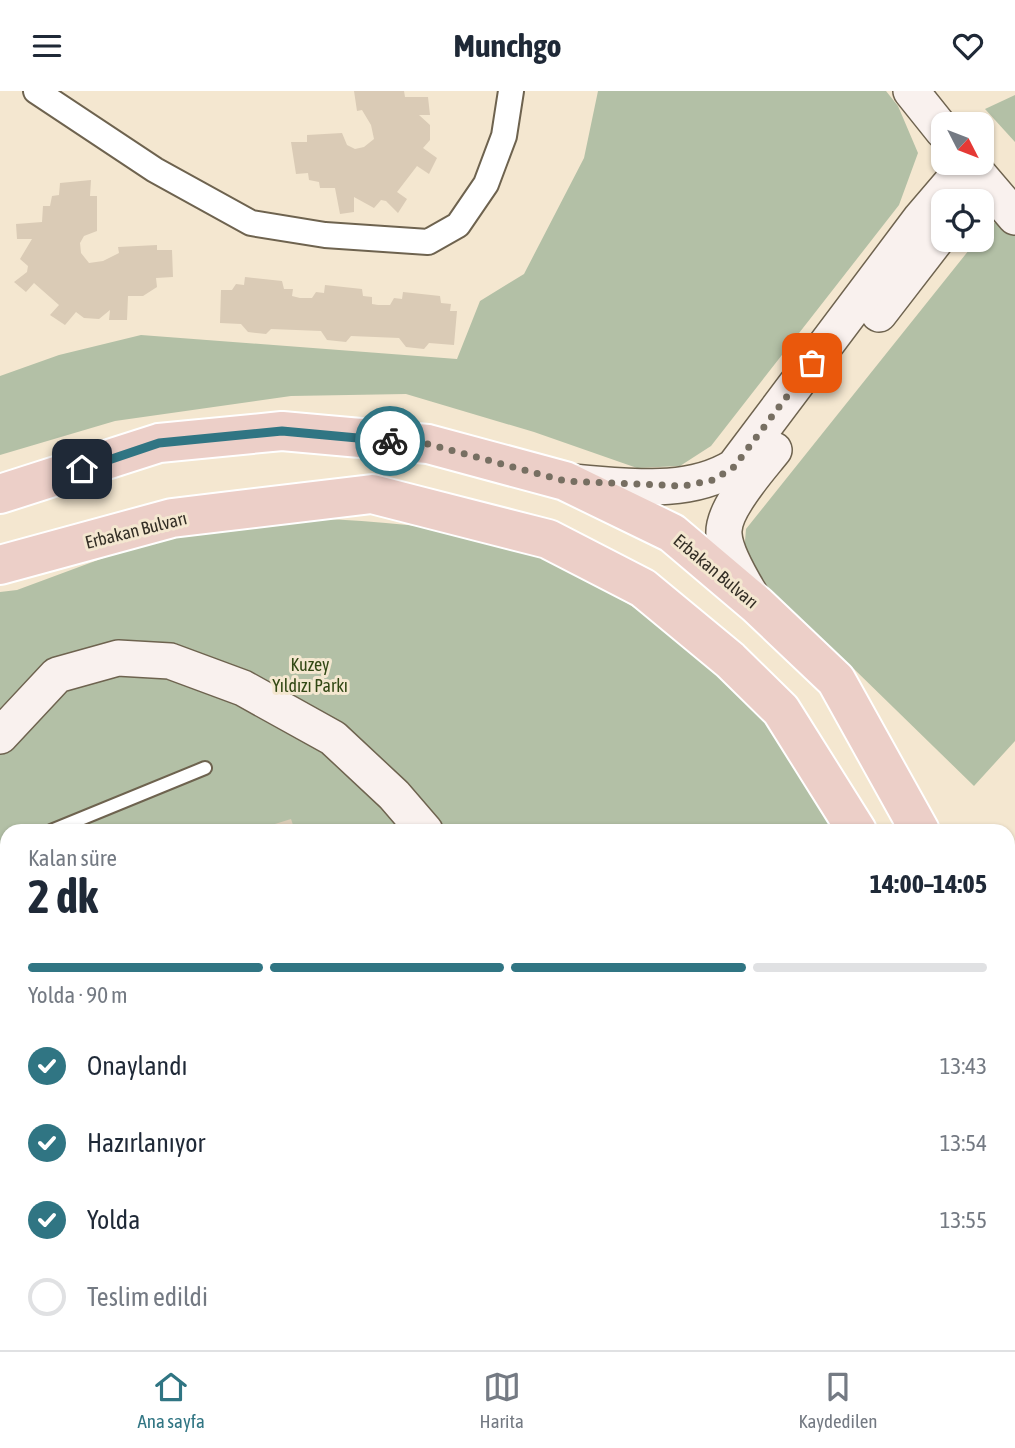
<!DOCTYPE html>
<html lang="tr">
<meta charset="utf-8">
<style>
:root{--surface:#fff;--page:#f6f6f7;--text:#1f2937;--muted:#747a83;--line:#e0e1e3;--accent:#307583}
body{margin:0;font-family:"Asap Condensed",sans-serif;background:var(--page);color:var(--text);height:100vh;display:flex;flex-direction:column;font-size:26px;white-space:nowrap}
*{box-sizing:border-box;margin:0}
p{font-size:23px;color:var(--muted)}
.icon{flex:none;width:38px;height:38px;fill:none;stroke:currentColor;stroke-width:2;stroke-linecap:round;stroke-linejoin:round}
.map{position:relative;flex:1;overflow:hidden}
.side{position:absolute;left:0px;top:733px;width:1015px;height:527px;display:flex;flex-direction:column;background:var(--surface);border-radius:21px 21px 0 0;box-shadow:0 2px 5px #0004}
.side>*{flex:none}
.needle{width:46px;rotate:132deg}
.buttons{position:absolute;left:931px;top:21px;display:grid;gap:14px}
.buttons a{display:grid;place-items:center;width:63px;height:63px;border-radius:14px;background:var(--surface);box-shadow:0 2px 5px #0004;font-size:35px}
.pin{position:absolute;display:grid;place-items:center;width:60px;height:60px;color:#fff;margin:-30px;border-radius:14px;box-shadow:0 4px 10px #0006}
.courier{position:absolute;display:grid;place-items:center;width:70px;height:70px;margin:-35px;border:5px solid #307583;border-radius:50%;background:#fff;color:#222;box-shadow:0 2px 9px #0007}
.overview em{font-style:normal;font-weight:700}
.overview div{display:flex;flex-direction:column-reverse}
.overview{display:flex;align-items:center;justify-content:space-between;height:119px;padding:0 28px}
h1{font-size:46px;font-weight:700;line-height:52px}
.bar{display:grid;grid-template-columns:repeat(4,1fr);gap:10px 7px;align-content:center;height:84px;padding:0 28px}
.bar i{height:9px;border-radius:5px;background:var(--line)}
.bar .active{background:var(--accent)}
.bar p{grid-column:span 4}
ol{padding:0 28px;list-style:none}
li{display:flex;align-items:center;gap:21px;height:77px}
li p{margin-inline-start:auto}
li .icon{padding:7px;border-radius:50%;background:var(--accent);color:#fff;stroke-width:4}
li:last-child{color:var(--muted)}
li i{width:38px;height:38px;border:4px solid var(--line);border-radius:50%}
header{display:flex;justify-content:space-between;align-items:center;height:91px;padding:0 28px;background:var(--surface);font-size:32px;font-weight:700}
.dock{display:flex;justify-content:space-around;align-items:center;height:98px;border-top:2px solid var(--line);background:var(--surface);font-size:19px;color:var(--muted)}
.dock a{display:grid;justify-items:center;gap:4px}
.dock .active{color:var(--accent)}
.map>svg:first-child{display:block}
.green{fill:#b3c0a6}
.water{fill:#87a2be}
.building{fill:#dacbb6}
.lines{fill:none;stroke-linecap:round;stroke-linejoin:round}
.lane-casing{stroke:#6e634f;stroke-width:16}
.street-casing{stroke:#6e634f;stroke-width:28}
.secondary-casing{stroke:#6e634f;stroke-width:38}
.highway-casing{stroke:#fff;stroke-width:42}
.lane{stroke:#fff;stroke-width:12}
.street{stroke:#fff;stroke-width:24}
.secondary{stroke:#f9f1ee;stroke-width:35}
.highway{stroke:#eccfc8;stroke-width:38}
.done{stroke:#776f62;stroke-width:7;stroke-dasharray:0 12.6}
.route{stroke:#307583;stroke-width:9}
.labels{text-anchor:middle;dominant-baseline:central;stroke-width:6;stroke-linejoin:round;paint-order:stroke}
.street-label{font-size:18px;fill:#342f26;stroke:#f4e7d0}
.park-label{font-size:18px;fill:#324814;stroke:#f4e7d0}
</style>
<header><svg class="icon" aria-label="menu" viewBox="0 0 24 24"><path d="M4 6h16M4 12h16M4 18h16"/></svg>Munchgo<svg class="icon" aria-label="heart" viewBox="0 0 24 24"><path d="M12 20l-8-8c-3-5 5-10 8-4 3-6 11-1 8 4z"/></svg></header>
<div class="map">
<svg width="1015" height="1259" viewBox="0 0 1015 1259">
<rect width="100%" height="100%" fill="#f4e7d0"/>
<g class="green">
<path d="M598,0h288l12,15 20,47 -19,52 -188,241 -31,20 -43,2 -103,-36 -128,-38 -115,2 -176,25 -115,34v-79l59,-21 82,-20 316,24 23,-58 44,-27 60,-116z"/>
<path d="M1015,4v47l-30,-33z"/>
<path d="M1005,131l10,10v509l-41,45 -120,-117 -69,-58 -41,-58 2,-24 231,-289h5v-7l8,-10z"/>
<path d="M288,426c66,3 130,6 195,20 105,24 232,120 300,202 24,28 42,62 63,92h-839v513h1001v-453l7,-4v463h-1015v-758l17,-2 151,-56z"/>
</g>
<path class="water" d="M7,1222v31h190l-10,6h-187v-30z"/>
<g class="building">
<path d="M354,0h50l1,6h23l2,18h-11l11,10v15l-7,8 14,10 -8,16 -12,-8 -20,26 10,7 -9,14 -12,-12 -5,-1 -7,8 -20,-11v15l-14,2 -5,-26h-15l-1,-6 -10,-2 -1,-7 -12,1 -5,-32h16v-7l35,-2 5,12 8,4 9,-2 10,-8 -3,-14 -9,-15 -5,1z"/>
<path d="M91,89l-1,16h7v35l-13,5 -4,7 1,10 8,10 14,-2 16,-8 -1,-6 39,-2v5h15l1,27 -17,1 1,9 -14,9h-15l-1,24h-18l1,-10 -11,9 -15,-1 -8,-6 -11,13 -15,-10 9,-10 -25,-22 -8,9 -12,-10 13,-10 1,-6 -8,-7 12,-20h-15l-1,-15 26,-2 1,-16h7l2,-10 7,-1 1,-12z"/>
<path d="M245,186l37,4 2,8h9l-1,7 8,2h12l4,-6 8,1 1,-8 37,4 1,7 9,1v7l6,1h12l4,-7 8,1 1,-7 37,4 1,7 10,1 -1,7h7l-3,34 -25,-2 -5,6 -18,-2 -7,-9 -48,-2 -5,6 -19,-2 -6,-9 -50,-2 -5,5 -18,-2 -7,-8 -21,-1 1,-33h11l4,-6 8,1z"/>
<path d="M291,728l4,12h-43z"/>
<path d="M7,845v86l-7,6v-84z"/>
<path d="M693,1253h63l-3,6h-58z"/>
</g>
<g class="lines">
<g class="lane-casing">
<g id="lane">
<path d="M51,740l154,-63"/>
<path d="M0,802l7,-9"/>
<path d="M1008,829l7,-6"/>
<path d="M1008,985l7,-9"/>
<path d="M0,1130l7,-4"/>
<path d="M479,1259l21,-6"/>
</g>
</g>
<g class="street-casing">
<g id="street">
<path d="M36,0l119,79 96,53 74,12 103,7 30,-17 28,-41 18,-48 7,-45"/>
<path d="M1008,1184l7,-10"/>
<path d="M969,1259l2,-6"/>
</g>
</g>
<g class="secondary-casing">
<g id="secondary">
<path d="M911,0l32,40"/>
<path d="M969,72l46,54"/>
<path d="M879,223l64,-83"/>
<path d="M569,391c55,3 116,15 165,-15l187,-249 47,-55"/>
<path d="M753,508c-10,-17 -28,-45 -29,-65 -2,-25 35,-65 50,-84"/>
<path d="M0,645l57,-61 61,-17 52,3 73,27 90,50 61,57 31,36"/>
<path d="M1008,789l7,-7"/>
</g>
</g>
<g class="highway-casing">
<g id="highway">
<path d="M0,403l159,-51 123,-12 146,13 137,37 107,52 85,72 79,75 84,151"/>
<path d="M0,474l172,-47 200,-24 176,45 95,49 87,72 51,50 76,121"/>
<path d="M1008,892l7,12"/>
<path d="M1008,1005l7,12"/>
</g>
</g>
<use href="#lane" class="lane"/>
<use href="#street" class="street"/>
<use href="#secondary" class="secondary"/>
<use href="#highway" class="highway"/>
</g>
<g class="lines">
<path class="done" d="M390,350l38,3 137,37 118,5 30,-6 21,-13 78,-104"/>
<path class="route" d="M82,378l77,-26 123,-12 108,10"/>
</g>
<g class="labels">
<g class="street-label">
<text transform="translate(136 439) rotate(-14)">Erbakan Bulvarı</text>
<text transform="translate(716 480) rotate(40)">Erbakan Bulvarı</text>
</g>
<g class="park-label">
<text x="310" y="573">Kuzey<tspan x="310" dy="21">Yıldızı Parkı</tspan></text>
</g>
</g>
</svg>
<div class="buttons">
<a><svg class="needle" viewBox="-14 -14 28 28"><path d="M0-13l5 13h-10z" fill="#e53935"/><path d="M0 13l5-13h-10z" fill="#747a83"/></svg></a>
<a><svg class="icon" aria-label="locate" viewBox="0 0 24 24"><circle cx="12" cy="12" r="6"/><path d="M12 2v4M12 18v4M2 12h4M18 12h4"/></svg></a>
</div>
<div class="pin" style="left:812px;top:272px;background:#ea580c"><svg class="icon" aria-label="bag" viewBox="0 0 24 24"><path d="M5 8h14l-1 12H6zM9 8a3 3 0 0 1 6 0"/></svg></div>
<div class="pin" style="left:82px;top:378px;background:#1f2937"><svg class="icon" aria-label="home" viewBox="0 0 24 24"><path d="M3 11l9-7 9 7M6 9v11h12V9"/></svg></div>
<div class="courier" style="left:390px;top:350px"><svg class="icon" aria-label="bike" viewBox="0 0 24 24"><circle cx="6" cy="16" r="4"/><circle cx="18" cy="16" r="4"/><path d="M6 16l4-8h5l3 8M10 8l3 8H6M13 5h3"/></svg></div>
<section class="side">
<div class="overview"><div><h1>2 dk</h1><p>Kalan süre</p></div><em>14:00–14:05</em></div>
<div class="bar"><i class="active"></i><i class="active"></i><i class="active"></i><i></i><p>Yolda · 90 m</p></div>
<ol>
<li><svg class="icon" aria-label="check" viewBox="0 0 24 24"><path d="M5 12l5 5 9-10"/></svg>Onaylandı<p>13:43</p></li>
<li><svg class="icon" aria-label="check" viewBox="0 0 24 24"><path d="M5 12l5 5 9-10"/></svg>Hazırlanıyor<p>13:54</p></li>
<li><svg class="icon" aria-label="check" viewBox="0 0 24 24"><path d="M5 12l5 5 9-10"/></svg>Yolda<p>13:55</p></li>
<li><i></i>Teslim edildi</li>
</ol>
</section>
</div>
<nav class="dock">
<a class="active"><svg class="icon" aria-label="home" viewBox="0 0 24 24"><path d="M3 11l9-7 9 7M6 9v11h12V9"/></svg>Ana sayfa</a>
<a><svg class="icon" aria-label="map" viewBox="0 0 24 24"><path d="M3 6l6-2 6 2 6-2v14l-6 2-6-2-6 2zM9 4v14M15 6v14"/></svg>Harita</a>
<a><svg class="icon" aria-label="saved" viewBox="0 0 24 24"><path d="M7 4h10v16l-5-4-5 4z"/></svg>Kaydedilen</a>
</nav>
